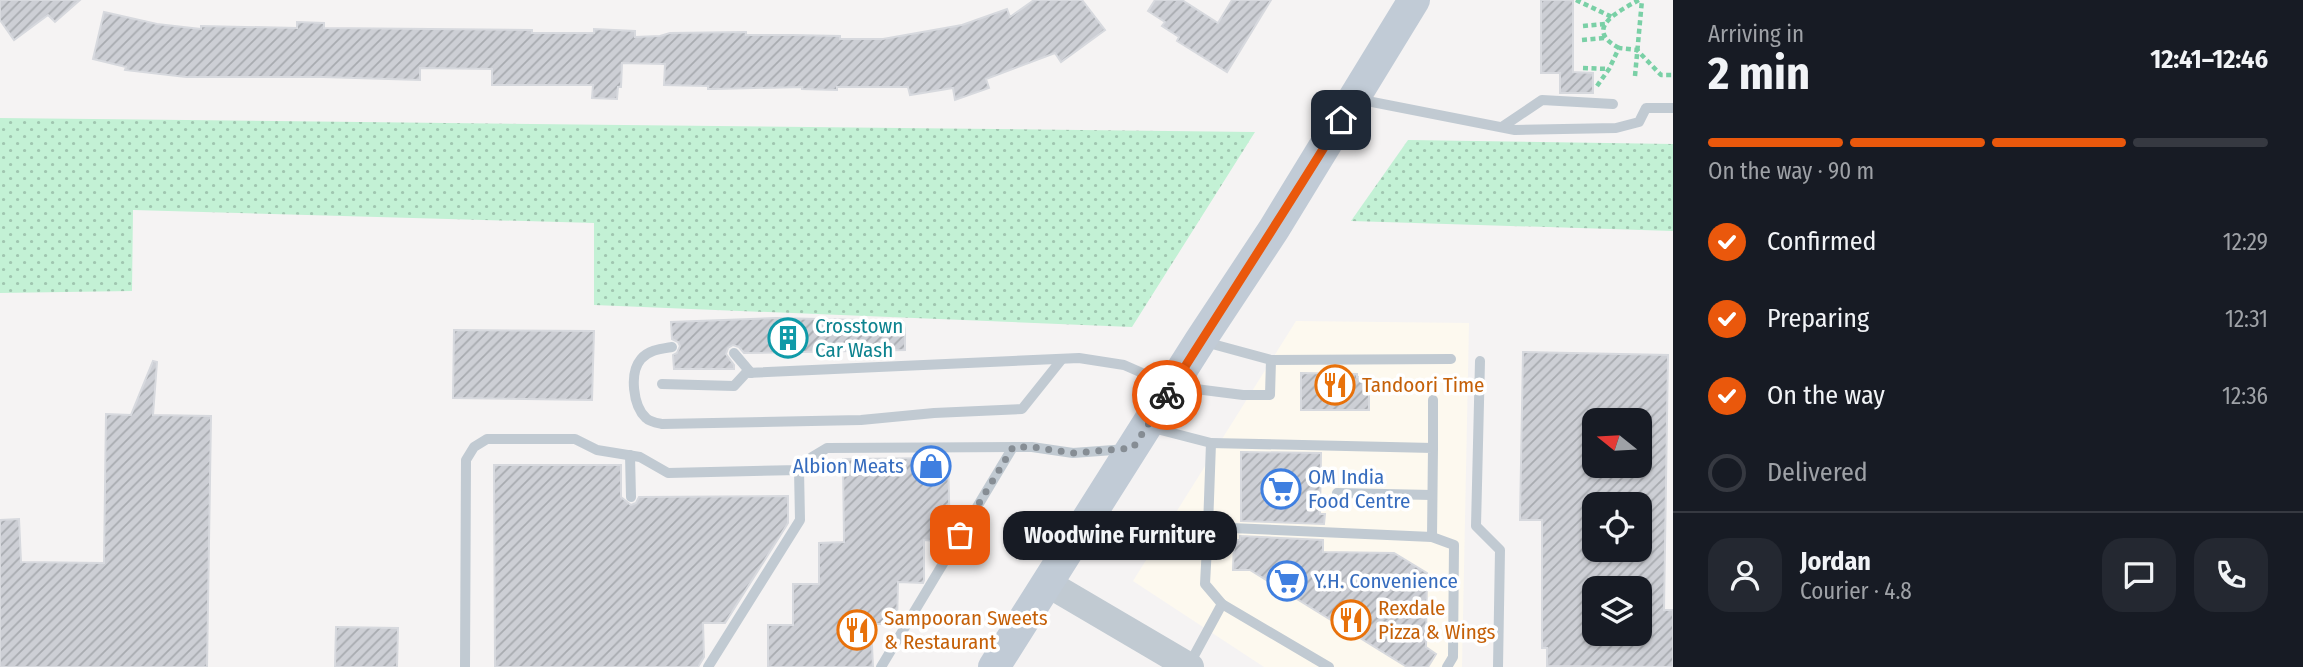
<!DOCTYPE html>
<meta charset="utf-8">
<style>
:root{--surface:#171b24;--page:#242831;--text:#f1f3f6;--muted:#9ea1a6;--line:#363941;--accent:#ea580c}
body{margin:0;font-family:"Fira Sans Condensed",sans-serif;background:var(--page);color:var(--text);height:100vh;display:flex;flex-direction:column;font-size:26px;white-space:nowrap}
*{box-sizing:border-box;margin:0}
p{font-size:23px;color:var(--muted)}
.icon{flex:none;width:38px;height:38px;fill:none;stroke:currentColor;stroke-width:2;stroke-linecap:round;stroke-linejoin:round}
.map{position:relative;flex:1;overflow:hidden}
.drawer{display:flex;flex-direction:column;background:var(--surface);width:630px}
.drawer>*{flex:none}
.needle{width:46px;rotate:288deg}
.buttons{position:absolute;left:1582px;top:408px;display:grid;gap:14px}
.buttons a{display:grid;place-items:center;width:70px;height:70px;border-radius:14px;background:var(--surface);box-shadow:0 2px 5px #0004;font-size:35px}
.pin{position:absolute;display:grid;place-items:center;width:60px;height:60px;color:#fff;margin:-30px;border-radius:14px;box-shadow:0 4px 10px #0006}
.courier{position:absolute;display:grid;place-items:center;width:70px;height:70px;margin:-35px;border:5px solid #ea580c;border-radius:50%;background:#fff;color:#222;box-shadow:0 2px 9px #0007}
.bubble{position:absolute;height:49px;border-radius:21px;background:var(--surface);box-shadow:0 2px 5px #0004;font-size:23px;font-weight:700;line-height:49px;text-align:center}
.summary em{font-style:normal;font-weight:700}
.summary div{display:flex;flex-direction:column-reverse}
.summary{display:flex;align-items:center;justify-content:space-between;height:119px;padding:0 35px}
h1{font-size:46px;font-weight:700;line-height:52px}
.bar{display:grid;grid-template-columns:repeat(4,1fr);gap:10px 7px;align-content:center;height:84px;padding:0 35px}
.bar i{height:9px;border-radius:5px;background:var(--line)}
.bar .current{background:var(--accent)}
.bar p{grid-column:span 4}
.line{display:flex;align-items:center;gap:18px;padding:0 35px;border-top:2px solid var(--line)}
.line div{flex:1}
.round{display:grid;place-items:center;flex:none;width:74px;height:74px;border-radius:21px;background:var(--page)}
ol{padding:0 35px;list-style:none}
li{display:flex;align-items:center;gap:21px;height:77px}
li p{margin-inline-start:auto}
li .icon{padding:7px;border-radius:50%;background:var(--accent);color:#fff;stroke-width:4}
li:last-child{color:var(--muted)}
li i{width:38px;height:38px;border:4px solid var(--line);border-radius:50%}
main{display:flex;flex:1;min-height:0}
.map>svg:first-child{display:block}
.commercial{fill:#fdf9ef}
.grass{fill:url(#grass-dots)}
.building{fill:url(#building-hatch);stroke:#d7d9de;stroke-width:2;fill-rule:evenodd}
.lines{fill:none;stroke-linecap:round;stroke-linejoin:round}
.path{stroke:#7ad0a6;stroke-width:4.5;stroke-dasharray:5 3.5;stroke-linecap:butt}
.service{stroke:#c1cad2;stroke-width:10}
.tertiary{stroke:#c1cad2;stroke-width:28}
.secondary{stroke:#c1cbd6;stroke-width:32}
.done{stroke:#868d94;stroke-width:7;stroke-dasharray:0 12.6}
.route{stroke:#ea580c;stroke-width:9}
.labels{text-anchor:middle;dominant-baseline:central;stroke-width:7;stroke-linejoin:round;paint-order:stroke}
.culture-label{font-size:21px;fill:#0d838f;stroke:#fff;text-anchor:start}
.food-label{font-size:21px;fill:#c56008;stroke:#fff;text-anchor:start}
.shop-label{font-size:21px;fill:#366cbe;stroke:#fff;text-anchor:start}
</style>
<main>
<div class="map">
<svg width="1673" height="667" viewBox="0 0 1673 667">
<defs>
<pattern id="grass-dots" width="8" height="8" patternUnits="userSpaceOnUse" patternTransform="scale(1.75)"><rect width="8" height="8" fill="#c3f1d5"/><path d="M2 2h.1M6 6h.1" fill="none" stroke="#a0c6b0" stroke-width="1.8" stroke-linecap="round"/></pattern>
<pattern id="building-hatch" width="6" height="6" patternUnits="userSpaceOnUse" patternTransform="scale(1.75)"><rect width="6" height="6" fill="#cdcfd5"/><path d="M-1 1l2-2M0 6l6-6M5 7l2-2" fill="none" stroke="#a8abb0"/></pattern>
</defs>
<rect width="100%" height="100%" fill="#f5f3f3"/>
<path class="commercial" d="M1296,321l173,2 -7,344h-198l-131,-86z"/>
<g class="grass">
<path d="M0,118l1255,14 -123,195 -538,-22v-82l-461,-13 -1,81 -132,2z"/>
<path d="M1408,140l265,4v87l-322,-10z"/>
</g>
<g class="building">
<path d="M0,0h80l-25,22 -7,-7 -34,25 -14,-20z"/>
<path d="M1034,0h48l23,30 -44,32 -6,-9 -69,26 3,9 -34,12 -2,-12 -43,7 -2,-8h-71v3l-35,-1v-2l-87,2h-7v-3l-44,-1 1,-21 -43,-1 -1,24h-3l-1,12 -25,-1 1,-13h-101v-16l-72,-1v12l-97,-3h-137l-61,-7 1,-3 -33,-8 11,-47 53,12 44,5v-3l96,2v-6l27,1v5l208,2v3h62v-4l41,2v6l25,-1 10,-3 76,-1v3h47l47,1v3h43l79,-14 45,-16 3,8z"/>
<path d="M1155,0h27l36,23 14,-23h39l-44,72 -50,-31 2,-4 -17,-11 3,-4 -17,-11z"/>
<path d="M1541,0h32v72l20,1v20h-33v-20h-19z"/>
<path d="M776,318l127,3 2,8v21l-161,3 -5,-6 -6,-2 -5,3 -2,6 8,11v4h-60l-1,-14 4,-2 3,-7 -2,-4 -6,-3 -1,-17z"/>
<path d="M454,330l140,1 -2,69 -139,-2z"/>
<path d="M1523,352l145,3 -4,255h9v57l-126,-1v-18h-5v-128h-22zM1594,420h46v46h-46zM1594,504h46v46h-46zM1594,588h46v46h-46z"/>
<path d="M153,361l4,1 -4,53 58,1 -4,251h-207v-147l19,-1 2,43 83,1 2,-149 25,1z"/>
<path d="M1301,373l56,1v3h12v33h-68z"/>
<path d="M1241,452l80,1 -1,61h5l-1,10 -83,-3z"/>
<path d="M948,458l2,79 -3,5 -23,-2v40l-1,3 -25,-1 -1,42h-26l2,43h-105v-42h25v-41h26v-41l25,-1 -1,-83z"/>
<path d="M494,465h127v32l10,8 5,-2 3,-6 149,-1v27l-63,100h-22l1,34 -6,10h-203z"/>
<path d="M1240,536l83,4v12l71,1 33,20 -1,74 10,7 -8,13h-21l-157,-97h-17l1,-30h6z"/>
<path d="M336,627l62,1 -1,39h-62z"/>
</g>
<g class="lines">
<g class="path">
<path d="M1576,0l36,17"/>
<path d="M1583,26l22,-2"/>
<path d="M1582,40l23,-2"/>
<path d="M1619,48c-36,-19 -2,-36 20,-48"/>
<path d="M1583,68l26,1"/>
<path d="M1635,76l7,-76"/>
<path d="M1597,86l12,-17 10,-21 18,2 24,25h12"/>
</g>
<g class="service">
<path d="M1357,99l158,31 101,-2 23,-6 7,-14h27"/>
<path d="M1502,127l40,-27 71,4"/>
<path d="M1205,342l66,18 180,-1"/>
<path d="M672,347c-12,2 -23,3 -31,12 -12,14 -8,47 5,59 4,4 11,5 16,6l199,-4 73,-7 88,-4 40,-50"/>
<path d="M734,353l17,20"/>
<path d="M1480,361l-4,165 24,24 -2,117"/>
<path d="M662,384l72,2 12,-13 333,-15 45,7 48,21 71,9h27l1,-35"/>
<path d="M1149,427l62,16 -3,84"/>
<path d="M1211,443l222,5 -1,89"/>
<path d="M1433,448v-48"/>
<path d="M630,455l1,42"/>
<path d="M1337,493l95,2"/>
<path d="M1222,604l-17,-20 3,-57 224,10 22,8 -1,112 -6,10"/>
<path d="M1189,665l33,-61 107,63"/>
<path d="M465,667l1,-207 8,-13 13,-8h88l22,11 43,7 28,16 131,-3 13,-13 15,-9 205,-1 41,6 54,-4"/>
<path d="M708,667l92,-147 -1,-50"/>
<path d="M881,667l132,-220"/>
</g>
<path class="tertiary" d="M1047,583l143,84"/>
<path class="secondary" d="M994,667l206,-326 74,-112 140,-229"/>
</g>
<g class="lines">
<path class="done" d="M960,535l53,-88h19l41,6 60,-5 34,-53"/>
<path class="route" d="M1167,395c58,-92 117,-182 174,-275"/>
</g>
<defs>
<g id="building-ring" transform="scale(2.0125)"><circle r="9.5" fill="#fff" stroke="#0f9aa8" stroke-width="1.5"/><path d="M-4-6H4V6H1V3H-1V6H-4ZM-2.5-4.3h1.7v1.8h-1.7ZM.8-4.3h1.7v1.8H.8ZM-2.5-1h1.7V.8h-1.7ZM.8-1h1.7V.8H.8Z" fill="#0f9aa8"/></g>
<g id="restaurant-ring" transform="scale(2.0125)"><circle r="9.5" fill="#fff" stroke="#e8710a" stroke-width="1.5"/><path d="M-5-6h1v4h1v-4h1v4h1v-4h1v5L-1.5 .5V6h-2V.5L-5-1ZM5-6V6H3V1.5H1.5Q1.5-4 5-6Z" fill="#e8710a"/></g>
<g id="shop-ring" transform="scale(2.0125)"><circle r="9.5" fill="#fff" stroke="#3f7fe0" stroke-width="1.5"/><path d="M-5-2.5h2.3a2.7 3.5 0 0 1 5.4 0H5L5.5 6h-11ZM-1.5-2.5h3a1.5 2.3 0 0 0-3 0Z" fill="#3f7fe0"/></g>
<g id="supermarket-ring" transform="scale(2.0125)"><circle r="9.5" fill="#fff" stroke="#3f7fe0" stroke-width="1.5"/><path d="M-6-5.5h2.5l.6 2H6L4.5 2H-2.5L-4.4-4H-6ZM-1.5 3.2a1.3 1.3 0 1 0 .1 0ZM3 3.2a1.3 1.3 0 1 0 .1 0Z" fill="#3f7fe0"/></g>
</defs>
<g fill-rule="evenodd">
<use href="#building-ring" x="788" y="338"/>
<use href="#restaurant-ring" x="1335" y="385"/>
<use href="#shop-ring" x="931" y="466"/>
<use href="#supermarket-ring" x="1281" y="489"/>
<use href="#supermarket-ring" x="1287" y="581"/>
<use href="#restaurant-ring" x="1351" y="620"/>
<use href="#restaurant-ring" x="857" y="630"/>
</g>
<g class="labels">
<g class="culture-label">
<text x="815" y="326">Crosstown<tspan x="815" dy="24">Car Wash</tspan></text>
</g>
<g class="food-label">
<text x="1362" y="385">Tandoori Time</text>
<text x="1378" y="608">Rexdale<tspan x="1378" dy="24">Pizza &amp; Wings</tspan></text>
<text x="884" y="618">Sampooran Sweets<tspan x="884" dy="24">&amp; Restaurant</tspan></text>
</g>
<g class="shop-label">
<text x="904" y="466" text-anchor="end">Albion Meats</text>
<text x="1308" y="477">OM India<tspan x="1308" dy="24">Food Centre</tspan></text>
<text x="1314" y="581">Y.H. Convenience</text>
</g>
</g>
</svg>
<div class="buttons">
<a><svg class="needle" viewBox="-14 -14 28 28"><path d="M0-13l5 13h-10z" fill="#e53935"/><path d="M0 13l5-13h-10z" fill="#9ea1a6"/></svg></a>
<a><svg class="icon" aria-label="locate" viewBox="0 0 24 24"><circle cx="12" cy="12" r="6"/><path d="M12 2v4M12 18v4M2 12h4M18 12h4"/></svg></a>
<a><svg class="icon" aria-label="layers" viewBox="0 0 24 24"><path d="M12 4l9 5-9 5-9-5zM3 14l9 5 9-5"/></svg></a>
</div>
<div class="pin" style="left:960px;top:535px;background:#ea580c"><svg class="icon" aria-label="bag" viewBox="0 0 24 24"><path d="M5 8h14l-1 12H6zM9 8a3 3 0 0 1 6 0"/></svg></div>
<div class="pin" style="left:1341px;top:120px;background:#1f2937"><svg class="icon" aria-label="home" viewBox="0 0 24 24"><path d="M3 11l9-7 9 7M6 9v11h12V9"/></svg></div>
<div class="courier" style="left:1167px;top:395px"><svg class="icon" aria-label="bike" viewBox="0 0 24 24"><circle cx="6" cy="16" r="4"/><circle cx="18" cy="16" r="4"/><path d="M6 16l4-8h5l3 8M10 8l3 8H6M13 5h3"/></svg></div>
<div class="bubble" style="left:1003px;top:511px;width:234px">Woodwine Furniture</div>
</div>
<section class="drawer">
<div class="summary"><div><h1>2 min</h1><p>Arriving in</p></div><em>12:41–12:46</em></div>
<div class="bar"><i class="current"></i><i class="current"></i><i class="current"></i><i></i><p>On the way · 90 m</p></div>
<ol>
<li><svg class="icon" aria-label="check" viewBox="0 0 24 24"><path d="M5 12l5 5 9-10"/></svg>Confirmed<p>12:29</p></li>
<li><svg class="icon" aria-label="check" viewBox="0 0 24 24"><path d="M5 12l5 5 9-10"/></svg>Preparing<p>12:31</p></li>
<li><svg class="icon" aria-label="check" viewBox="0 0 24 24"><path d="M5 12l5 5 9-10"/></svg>On the way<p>12:36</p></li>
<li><i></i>Delivered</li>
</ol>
<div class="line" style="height:126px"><a class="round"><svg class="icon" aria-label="person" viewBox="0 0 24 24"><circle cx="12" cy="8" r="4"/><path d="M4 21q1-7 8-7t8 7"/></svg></a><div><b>Jordan</b><p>Courier · 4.8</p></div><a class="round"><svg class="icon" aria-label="chat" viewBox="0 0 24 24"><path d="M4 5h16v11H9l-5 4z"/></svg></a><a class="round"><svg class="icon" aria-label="phone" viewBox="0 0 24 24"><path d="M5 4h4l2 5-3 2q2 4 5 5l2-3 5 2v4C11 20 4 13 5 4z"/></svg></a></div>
</section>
</main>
